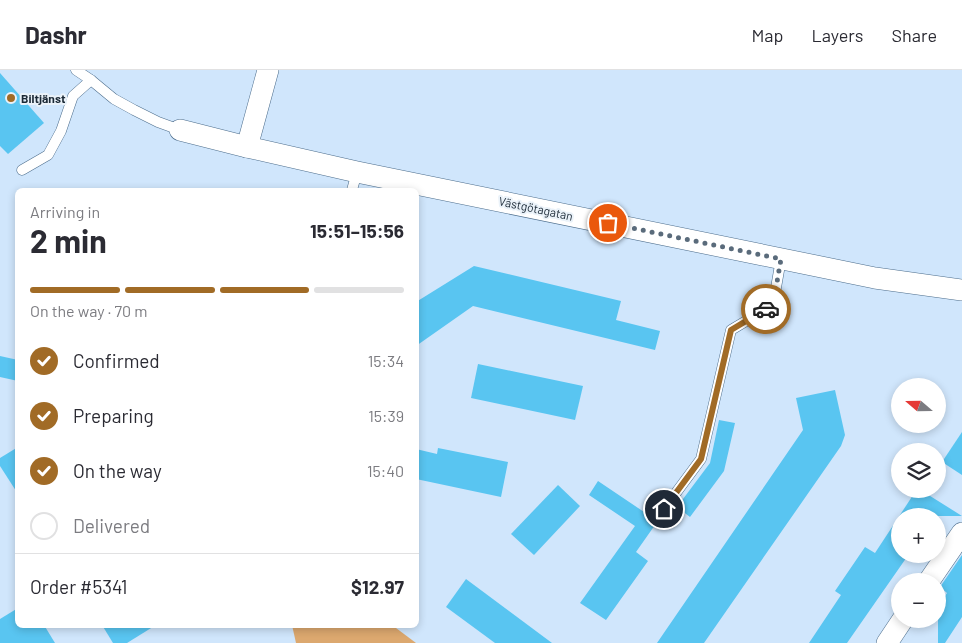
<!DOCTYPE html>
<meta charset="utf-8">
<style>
:root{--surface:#fff;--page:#f2f2f3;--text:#2b2b33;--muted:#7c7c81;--line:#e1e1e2;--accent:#a16b26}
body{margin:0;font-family:Barlow,sans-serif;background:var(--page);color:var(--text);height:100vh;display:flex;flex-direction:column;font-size:19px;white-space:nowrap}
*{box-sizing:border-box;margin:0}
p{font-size:16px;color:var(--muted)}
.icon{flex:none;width:28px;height:28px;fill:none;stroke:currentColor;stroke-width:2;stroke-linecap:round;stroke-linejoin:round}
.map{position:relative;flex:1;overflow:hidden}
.side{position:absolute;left:15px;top:118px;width:404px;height:440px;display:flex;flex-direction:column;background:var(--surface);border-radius:8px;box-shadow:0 2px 8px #0003}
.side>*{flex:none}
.needle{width:32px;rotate:290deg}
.fabs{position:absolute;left:891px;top:308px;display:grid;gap:10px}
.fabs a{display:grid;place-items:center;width:55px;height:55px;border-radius:50%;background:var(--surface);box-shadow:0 2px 8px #0003;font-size:25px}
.pin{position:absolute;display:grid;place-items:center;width:42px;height:42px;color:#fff;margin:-21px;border:2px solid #fff;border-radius:50%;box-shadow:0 1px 5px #0007}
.courier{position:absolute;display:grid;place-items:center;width:50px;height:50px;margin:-25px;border:4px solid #a16b26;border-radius:50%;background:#fff;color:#222;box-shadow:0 1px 6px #0007}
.head em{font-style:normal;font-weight:700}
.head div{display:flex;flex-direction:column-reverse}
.head{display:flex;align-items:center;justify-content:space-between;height:85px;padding:0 15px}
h1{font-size:32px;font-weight:700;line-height:38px}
.bar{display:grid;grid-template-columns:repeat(4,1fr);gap:8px 5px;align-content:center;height:60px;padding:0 15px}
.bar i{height:6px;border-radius:4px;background:var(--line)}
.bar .current{background:var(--accent)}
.bar p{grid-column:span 4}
.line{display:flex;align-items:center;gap:12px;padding:0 15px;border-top:1px solid var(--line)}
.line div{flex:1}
ol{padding:0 15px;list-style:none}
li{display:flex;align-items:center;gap:15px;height:55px}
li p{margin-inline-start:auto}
li .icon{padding:5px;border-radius:50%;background:var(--accent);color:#fff;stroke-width:4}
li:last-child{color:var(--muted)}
li i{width:28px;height:28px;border:2px solid var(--line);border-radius:50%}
header{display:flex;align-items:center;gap:30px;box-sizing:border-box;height:70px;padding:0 25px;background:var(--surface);border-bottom:1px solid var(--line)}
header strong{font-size:24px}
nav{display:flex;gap:28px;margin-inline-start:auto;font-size:18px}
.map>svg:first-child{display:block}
.green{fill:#dca86f}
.building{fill:#59c5f1}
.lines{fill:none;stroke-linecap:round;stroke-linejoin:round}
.lane-casing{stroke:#4c6d8c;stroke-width:11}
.street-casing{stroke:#4c6d8c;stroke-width:22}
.lane{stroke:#fff;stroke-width:10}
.street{stroke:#fff;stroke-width:21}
.done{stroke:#5a6b7b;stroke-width:5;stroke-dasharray:0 9}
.route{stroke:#a16b26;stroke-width:6}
.poi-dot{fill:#a16b26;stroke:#eaf2f9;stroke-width:2}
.labels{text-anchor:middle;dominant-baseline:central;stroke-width:4;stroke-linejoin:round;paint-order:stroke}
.poi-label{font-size:12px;font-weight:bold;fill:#1b2936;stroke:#eaf2f9;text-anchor:start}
.street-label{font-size:12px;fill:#1b2936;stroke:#eaf2f9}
</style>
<header>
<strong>Dashr</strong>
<nav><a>Map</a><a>Layers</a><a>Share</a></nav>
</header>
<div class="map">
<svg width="962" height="573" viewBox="0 0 962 573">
<rect width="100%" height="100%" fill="#d0e6fc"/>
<path class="green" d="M292,555h100l24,18h-120z"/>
<g class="building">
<path d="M0,3l44,50 -36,31 -8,-8z"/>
<path d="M474,196l147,35 -5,19 44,11 -5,19 -182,-44 -57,40v-44z"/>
<path d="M0,286l18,4v21l-18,-4z"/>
<path d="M478,294l105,22 -8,34 -104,-22z"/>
<path d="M835,320l10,45 -4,11 -137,197h-47l146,-213 -7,-32z"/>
<path d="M719,350l16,3 -11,48 -34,46 -13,-10 33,-44z"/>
<path d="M962,362v43l-20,-13z"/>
<path d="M18,377v47l-18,-28v-8z"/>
<path d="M438,378l70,14 -7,35 -85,-18v-30l21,5z"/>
<path d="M598,411l46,31 17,-23 6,4 -10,15 1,4 4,3 -26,37 12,9 -42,59 -26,-17 55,-77 -46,-31z"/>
<path d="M558,415l22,21 -46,49 -23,-21z"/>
<path d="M917,419h2l43,27h-62v38h9l-62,89h-38l32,-48 -6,-4 30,-44 10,6z"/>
<path d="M962,485v62l-17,26h-7v-36l9,-14 -7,-6z"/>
<path d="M466,509l86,64h-57l-49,-36z"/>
<path d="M18,538v17h26l11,18h-55v-24z"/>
<path d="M102,555h54l-29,18h-14z"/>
</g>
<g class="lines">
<g class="lane-casing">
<g id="lane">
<path d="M76,0l15,10 23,19 20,11 24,12 22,8"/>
<path d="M22,100l26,-15 13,-24 12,-35 18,-16"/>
<path d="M352,120l5,-18"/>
<path d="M664,439l37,-50 30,-129 42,-25 8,-46"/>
</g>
</g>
<g class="street-casing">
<g id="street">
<path d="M268,0l-21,77 110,25 518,106 87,12"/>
<path d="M180,60l67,17"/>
<path d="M929,511l33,-48"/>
<path d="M887,573l16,-24"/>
</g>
</g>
<use href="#lane" class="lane"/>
<use href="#street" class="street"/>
</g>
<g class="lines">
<path class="done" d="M608,153l173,36 -8,46 -7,4"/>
<path class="route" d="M664,439l37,-50 30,-129 35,-21"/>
</g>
<circle class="poi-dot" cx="11" cy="28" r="5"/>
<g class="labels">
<g class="poi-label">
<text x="21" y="28">Biltjänst</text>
</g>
<g class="street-label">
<text transform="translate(536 138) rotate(12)">Västgötagatan</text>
</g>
</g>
</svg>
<div class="fabs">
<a><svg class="needle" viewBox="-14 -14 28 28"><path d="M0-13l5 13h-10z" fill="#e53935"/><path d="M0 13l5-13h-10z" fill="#7c7c81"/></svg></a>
<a><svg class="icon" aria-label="layers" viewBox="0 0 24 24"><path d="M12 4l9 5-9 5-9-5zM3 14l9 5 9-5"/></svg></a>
<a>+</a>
<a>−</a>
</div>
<div class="pin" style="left:608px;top:153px;background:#ea580c"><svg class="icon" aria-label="bag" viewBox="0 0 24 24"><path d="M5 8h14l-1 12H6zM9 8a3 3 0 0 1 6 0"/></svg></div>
<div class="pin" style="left:664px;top:439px;background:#1f2937"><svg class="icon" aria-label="home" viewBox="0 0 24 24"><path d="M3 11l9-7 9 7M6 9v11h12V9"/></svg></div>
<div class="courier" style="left:766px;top:239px"><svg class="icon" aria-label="car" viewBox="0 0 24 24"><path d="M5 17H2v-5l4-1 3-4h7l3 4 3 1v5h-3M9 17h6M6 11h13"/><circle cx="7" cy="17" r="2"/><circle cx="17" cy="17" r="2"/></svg></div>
<section class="side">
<div class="head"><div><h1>2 min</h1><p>Arriving in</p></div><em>15:51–15:56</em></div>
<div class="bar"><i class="current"></i><i class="current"></i><i class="current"></i><i></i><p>On the way · 70 m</p></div>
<ol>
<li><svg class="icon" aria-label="check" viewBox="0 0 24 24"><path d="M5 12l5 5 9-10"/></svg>Confirmed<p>15:34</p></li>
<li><svg class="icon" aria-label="check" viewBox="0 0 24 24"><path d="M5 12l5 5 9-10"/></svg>Preparing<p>15:39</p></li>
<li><svg class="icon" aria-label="check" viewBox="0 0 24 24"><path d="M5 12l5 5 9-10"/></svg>On the way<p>15:40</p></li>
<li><i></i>Delivered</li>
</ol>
<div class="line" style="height:65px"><div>Order #5341</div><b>$12.97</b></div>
</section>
</div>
